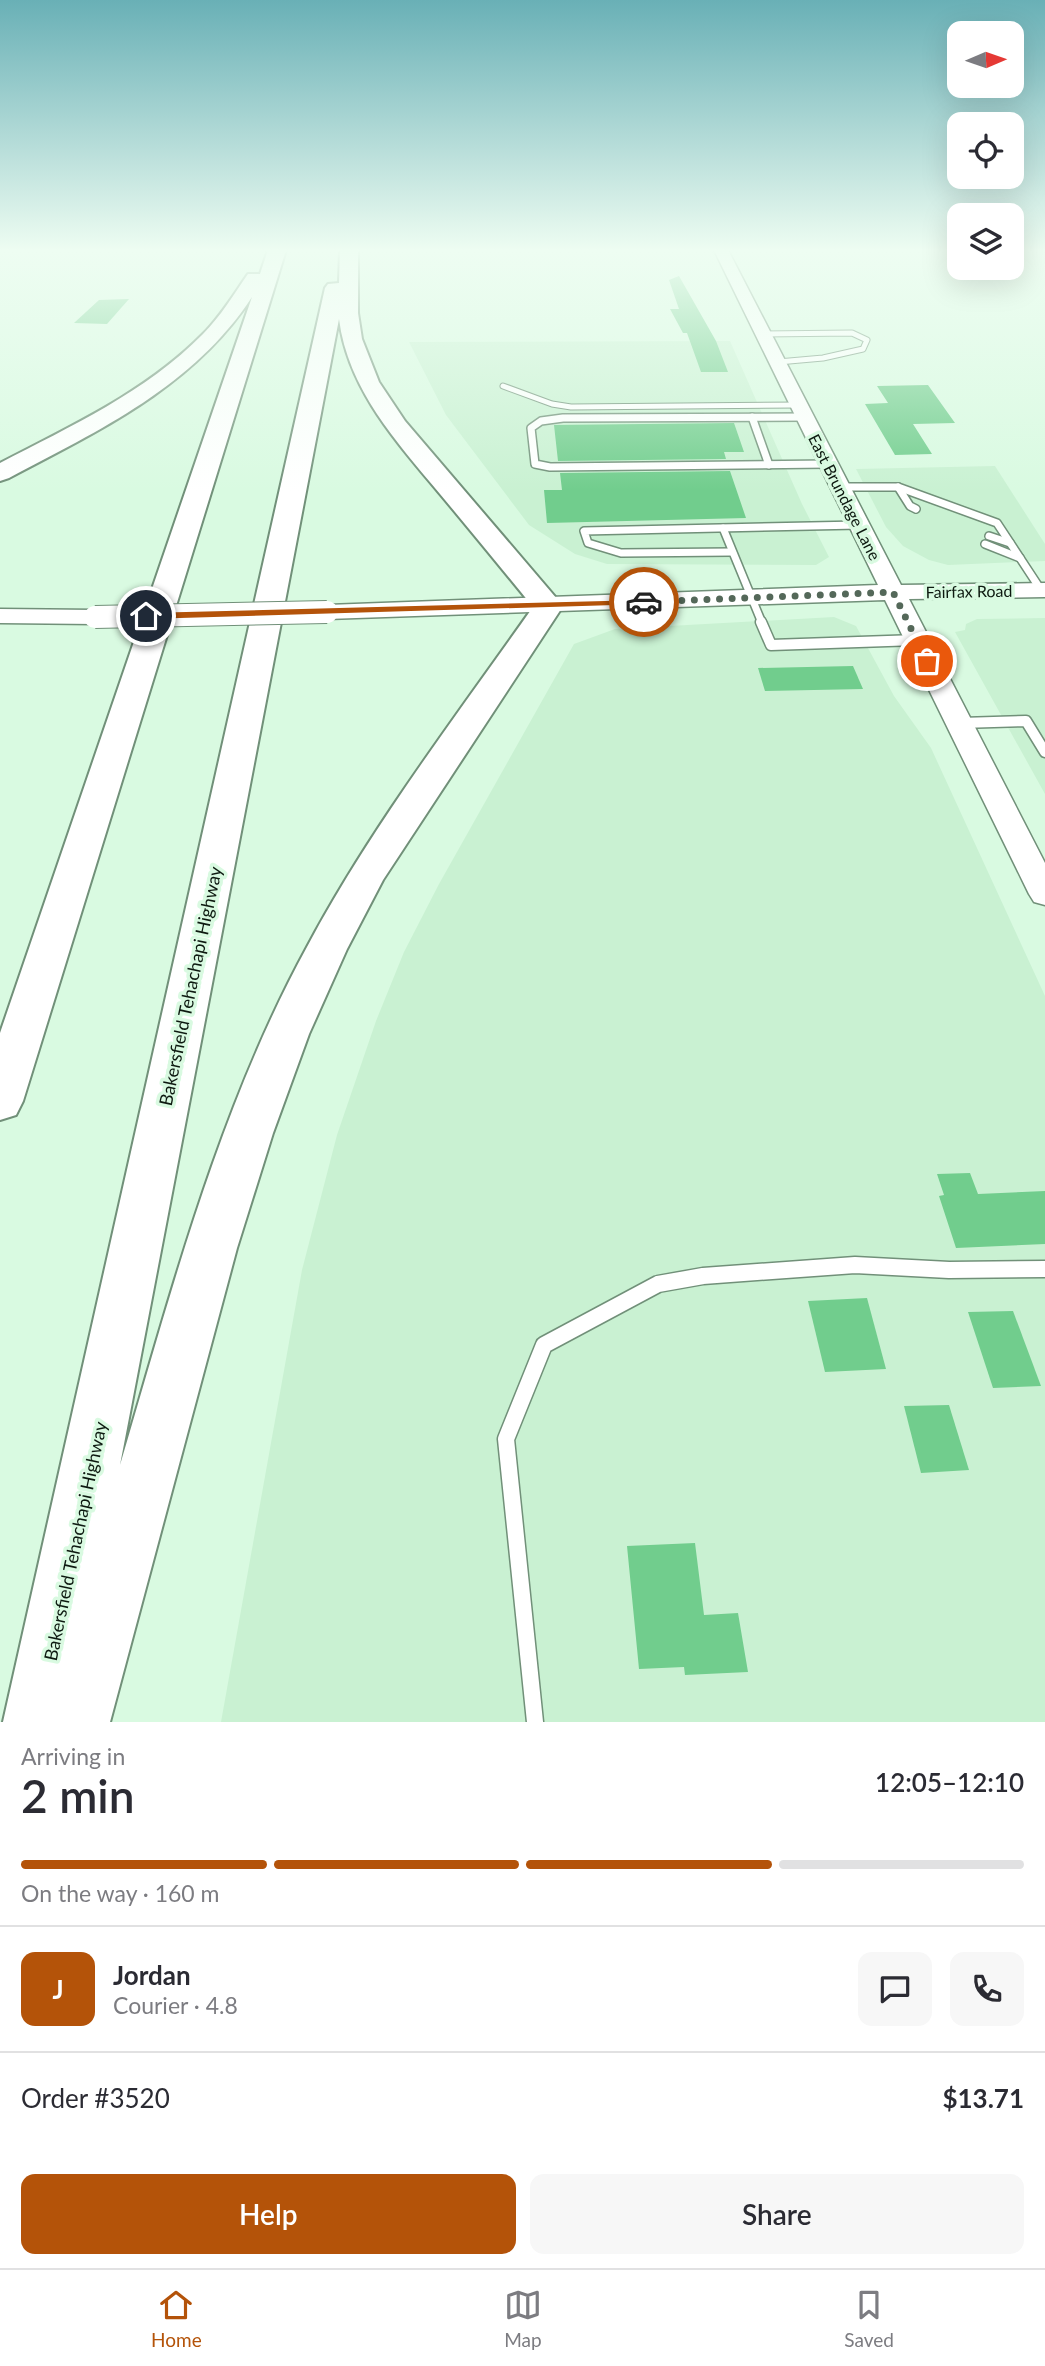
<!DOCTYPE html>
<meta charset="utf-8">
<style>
:root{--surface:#fff;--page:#f7f7f7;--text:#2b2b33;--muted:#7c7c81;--line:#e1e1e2;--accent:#b45309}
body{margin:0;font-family:Lato,sans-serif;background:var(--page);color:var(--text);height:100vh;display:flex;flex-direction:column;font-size:26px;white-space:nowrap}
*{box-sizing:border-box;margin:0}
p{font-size:23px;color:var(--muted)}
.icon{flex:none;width:38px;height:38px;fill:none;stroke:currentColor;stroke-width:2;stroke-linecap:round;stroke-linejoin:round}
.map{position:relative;height:1722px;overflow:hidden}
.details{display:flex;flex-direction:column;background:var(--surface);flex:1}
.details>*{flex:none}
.needle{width:46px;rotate:88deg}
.tools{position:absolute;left:947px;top:21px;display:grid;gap:14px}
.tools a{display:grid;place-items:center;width:77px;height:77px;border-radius:14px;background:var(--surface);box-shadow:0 7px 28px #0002;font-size:35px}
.pin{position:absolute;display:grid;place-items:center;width:60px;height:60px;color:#fff;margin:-30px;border:4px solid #fff;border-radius:50%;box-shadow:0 2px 7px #0007}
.courier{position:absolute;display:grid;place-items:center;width:70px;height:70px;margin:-35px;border:5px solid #b45309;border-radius:50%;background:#fff;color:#222;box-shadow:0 2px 9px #0007}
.overview em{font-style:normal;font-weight:600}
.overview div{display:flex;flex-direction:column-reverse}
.overview{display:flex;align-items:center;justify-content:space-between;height:119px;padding:0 21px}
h1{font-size:46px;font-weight:600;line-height:52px}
.bar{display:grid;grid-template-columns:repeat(4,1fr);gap:10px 7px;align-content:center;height:84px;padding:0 21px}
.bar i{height:9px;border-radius:5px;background:var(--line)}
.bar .current{background:var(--accent)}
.bar p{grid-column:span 4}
.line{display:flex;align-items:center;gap:18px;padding:0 21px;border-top:2px solid var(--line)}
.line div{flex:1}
.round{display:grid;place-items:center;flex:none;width:74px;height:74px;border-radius:14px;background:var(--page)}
.button{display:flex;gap:14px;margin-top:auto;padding:14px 21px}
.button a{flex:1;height:80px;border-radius:14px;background:var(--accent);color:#fff;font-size:28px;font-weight:600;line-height:80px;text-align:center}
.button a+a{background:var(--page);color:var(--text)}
.dock{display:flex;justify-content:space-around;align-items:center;height:98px;border-top:2px solid var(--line);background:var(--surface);font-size:19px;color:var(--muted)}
.dock a{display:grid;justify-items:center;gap:4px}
.dock .current{color:var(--accent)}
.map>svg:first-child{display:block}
.built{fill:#c9f1d2}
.building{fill:#71cd8d}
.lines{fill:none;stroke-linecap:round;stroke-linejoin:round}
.service-far3-casing{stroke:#719079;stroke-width:7}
.service-far2-casing{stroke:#719079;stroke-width:10}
.service-far1-casing{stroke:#719079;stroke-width:13}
.service-casing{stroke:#719079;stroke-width:19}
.secondary-casing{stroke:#719079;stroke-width:3}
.motorway-casing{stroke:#719079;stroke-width:4}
.service-far3{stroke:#fff;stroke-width:5}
.service-far2{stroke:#fff;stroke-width:7}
.service-far1{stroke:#fff;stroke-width:10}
.service{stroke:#fff;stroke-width:16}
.secondary{fill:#fff;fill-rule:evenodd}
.motorway{fill:#fff;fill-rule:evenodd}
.secondary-bridge-casing{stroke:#719079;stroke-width:24;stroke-linecap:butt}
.secondary-bridge{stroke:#fff;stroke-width:22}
.route{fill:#b45309}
.done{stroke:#546859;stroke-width:7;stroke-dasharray:0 12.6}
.labels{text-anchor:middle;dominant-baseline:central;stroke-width:7;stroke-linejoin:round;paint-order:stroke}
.far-street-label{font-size:16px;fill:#0d1910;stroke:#d9fae1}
.street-label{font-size:18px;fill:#0d1910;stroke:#d9fae1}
</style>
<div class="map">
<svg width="1045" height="1722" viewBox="0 0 1045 1722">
<rect width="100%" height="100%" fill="#d9fae1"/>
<g class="built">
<path d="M730,341l72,163 27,53 -13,8 -209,-1 -32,-10 -46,-29 -83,-110 -37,-73z"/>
<path d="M995,466l50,78v17l-97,4 -19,-5 -26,-14 -17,-19 -30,-58z"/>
<path d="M834,617l22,9 38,70 37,52 114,248v726h-824l81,-452 35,-135 39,-114 28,-69 35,-68 135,-240 41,-15z"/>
<path d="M1045,618v176l-90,-162 10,-2 1,-6 11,-5z"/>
</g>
<g class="building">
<path d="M679,276l37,65 12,31h-27l-14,-39h-4l-13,-24h9l-10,-29z"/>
<path d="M129,299l-22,25 -33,-1 25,-23z"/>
<path d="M928,385l27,38 -42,1 19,30 -37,1 -30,-51 23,-1 -11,-17z"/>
<path d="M734,423l10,29h-20l2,7 -168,2 -4,-36z"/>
<path d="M730,471l16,47 -199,5 -3,-33h18l-2,-17z"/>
<path d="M853,666l10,23 -98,2 -7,-23z"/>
<path d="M970,1173l8,21 67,-3v53l-89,4 -17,-52 5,-1 -7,-21z"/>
<path d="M867,1298l19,71 -61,3 -17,-71z"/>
<path d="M1013,1311l28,75 -48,2 -25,-76z"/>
<path d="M949,1405l20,65 -48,3 -17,-67z"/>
<path d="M695,1543l9,72 34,-2 10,59 -63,3 -1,-8 -45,2 -12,-123z"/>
</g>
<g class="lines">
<g class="service-far3-casing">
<g id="service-far3">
<path d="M763,334l89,-1 15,7 -4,9 -40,9 -45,4"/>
<path d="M503,386l49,18 19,3 228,-2"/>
</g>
</g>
<g class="service-far2-casing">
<g id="service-far2">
<path d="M752,417l17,48"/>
<path d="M805,417l-242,1 -22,3 -10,7 4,36 15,3 278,-3"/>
<path d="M840,487h58l99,36 44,67"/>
<path d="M898,487l12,19 6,3"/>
<path d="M723,528l39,95"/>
<path d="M989,536l21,7"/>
<path d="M985,544l35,14"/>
<path d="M732,552l-111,1 -33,-10 -4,-12 275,-6"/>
</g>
</g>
<g class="service-far1-casing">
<g id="service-far1">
<path d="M761,622l10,23 146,-5"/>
<path d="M961,723l65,-2 19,31"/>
</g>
</g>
<g class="service-casing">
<path id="service" d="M535,1722l-29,-283 38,-94 114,-61 45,-8 152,-11 94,5 96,-1"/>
</g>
<g class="secondary-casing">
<g id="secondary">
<path d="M714,250h14l173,335 144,-2v14l-136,2 136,264v42l-11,-3 -5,-8 -144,-294 -558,19 -9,-2 -3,-5 3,-5 9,-2 551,-20z"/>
<path d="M0,609l95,1 9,2 3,5 -3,5 -9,2 -95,-1z"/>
</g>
</g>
<g class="motorway-casing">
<g id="motorway">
<path d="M268,250h18l-263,851 -7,14 -16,5v-87l252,-736c-58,89 -152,133 -243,181l-9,3v-18c71,-37 146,-71 203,-129 18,-18 31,-40 45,-60h12z"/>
<path d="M340,250h18v63l4,26 17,43 26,39 158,185 -180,274 -36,69 -38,85 -36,99 -36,115 -127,474h-107l322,-1434 3,-4 11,-1zM339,319c9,70 57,122 101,175 31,37 62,75 93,113 -78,111 -162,220 -226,340 -88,161 -135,343 -187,518z"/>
</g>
</g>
<use href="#service-far3" class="service-far3"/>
<use href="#service-far2" class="service-far2"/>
<use href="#service-far1" class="service-far1"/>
<use href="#service" class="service"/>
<use href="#secondary" class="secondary"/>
<use href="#motorway" class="motorway"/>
<g class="secondary-bridge-casing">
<path id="secondary-bridge" d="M95,617l232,-5"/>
</g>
<use href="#secondary-bridge" class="secondary-bridge"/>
</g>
<linearGradient id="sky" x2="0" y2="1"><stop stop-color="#69b0b6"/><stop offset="0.51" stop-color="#eefdf2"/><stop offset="1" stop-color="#eefdf2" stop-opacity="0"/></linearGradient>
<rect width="1045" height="491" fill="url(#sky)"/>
<path class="route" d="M644,600l5,2 -1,2 -502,15 -4,-3 4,-3z"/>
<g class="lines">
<path class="done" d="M644,602l249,-10 34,69"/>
</g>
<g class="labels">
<g class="far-street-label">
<text transform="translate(845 497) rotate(63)">East Brundage Lane</text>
<text transform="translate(969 591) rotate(-1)">Fairfax Road</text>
</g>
<g class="street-label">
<text transform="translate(190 986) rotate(-78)">Bakersfield Tehachapi Highway</text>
<text transform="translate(75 1541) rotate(-78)">Bakersfield Tehachapi Highway</text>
</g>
</g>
</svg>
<div class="tools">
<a><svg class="needle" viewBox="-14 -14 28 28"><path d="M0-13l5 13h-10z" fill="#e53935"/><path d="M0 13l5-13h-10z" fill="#7c7c81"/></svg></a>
<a><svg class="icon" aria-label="locate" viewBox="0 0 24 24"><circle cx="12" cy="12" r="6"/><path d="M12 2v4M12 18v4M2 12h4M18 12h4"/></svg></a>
<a><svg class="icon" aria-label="layers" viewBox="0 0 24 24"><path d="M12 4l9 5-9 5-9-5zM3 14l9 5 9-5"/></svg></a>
</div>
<div class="pin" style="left:927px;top:661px;background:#ea580c"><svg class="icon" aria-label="bag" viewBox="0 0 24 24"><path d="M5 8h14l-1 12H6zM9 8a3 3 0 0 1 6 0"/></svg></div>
<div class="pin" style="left:146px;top:616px;background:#1f2937"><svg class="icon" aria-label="home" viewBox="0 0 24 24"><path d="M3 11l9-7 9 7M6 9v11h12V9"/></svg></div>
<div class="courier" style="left:644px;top:602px"><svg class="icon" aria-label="car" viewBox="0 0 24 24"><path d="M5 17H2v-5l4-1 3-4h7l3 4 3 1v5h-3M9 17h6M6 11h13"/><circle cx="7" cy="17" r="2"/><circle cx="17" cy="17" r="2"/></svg></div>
</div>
<section class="details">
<div class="overview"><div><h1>2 min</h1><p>Arriving in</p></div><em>12:05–12:10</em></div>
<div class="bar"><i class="current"></i><i class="current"></i><i class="current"></i><i></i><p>On the way · 160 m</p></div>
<div class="line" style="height:126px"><b class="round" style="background:var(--accent);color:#fff">J</b><div><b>Jordan</b><p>Courier · 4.8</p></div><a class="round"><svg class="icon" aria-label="chat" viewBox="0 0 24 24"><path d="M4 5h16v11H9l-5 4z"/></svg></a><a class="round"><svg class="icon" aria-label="phone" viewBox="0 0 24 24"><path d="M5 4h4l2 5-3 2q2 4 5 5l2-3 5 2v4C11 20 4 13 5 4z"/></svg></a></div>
<div class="line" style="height:91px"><div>Order #3520</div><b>$13.71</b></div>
<div class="button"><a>Help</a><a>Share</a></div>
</section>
<nav class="dock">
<a class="current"><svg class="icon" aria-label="home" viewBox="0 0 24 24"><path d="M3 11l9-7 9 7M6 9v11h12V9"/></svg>Home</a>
<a><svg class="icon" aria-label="map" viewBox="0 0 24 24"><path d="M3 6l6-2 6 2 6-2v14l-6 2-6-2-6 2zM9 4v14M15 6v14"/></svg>Map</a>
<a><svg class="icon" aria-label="saved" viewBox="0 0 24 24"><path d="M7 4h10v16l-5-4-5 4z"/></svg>Saved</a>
</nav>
